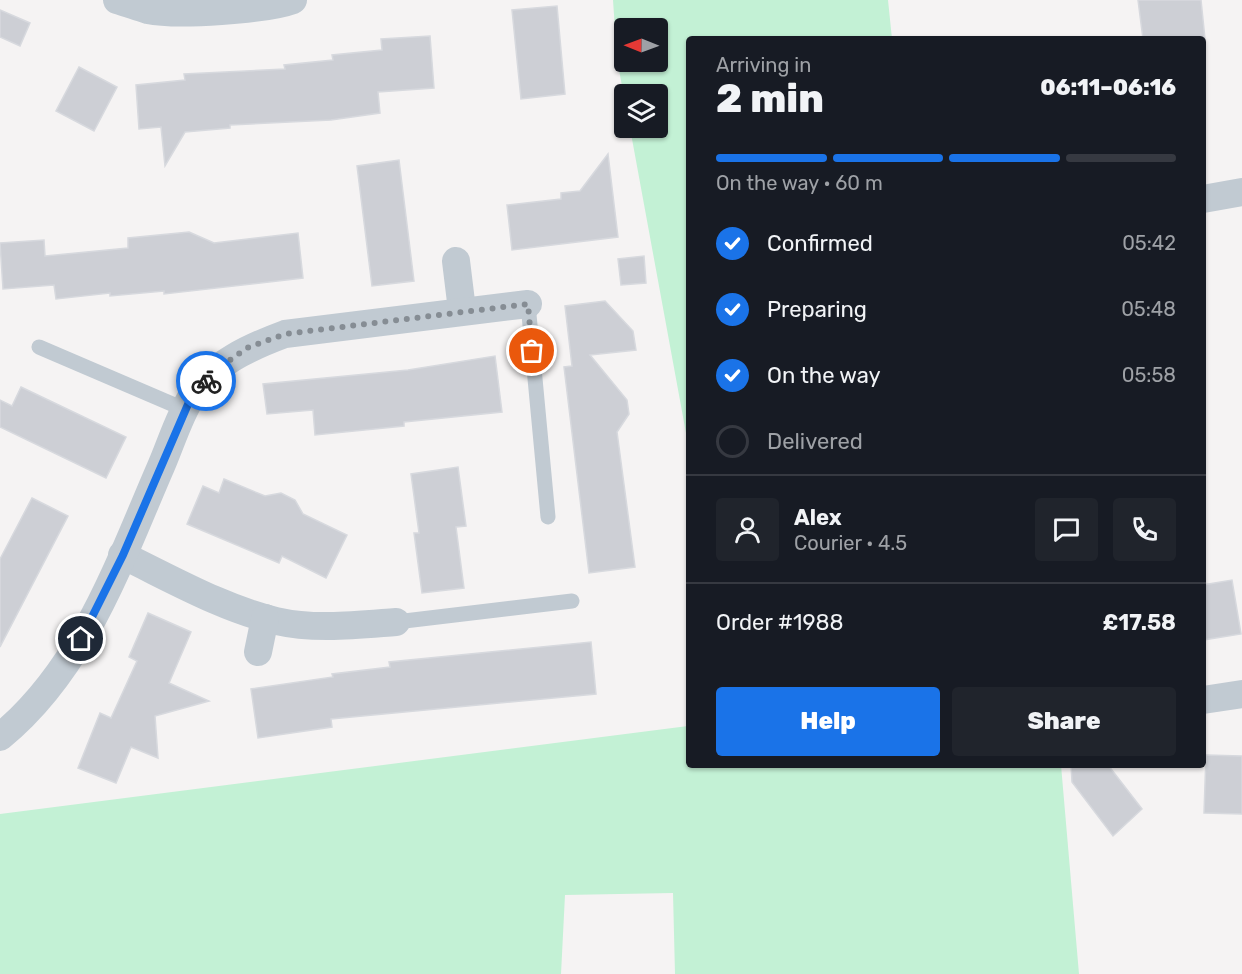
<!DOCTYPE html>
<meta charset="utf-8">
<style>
:root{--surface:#171b24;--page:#20242c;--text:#f1f3f6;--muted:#9ea1a6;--line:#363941;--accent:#1a73e8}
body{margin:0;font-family:Rubik,sans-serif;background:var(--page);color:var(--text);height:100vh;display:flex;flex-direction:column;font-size:22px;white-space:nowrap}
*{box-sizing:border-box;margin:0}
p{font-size:20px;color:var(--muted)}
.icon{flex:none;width:33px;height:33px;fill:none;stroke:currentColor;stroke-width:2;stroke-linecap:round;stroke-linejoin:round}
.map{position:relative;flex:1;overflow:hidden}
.sheet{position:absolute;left:686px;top:36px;width:520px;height:732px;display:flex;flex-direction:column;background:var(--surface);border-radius:6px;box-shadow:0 2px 4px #0004}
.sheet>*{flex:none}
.needle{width:39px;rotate:271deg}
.controls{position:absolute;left:614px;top:18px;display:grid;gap:12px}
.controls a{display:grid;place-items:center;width:54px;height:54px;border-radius:6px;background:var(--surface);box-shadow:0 2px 4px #0004;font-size:30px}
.pin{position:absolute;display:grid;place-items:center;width:51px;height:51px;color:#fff;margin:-26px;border:3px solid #fff;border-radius:50%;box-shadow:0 2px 6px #0007}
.courier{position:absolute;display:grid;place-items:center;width:60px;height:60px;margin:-30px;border:4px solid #1a73e8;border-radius:50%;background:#fff;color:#222;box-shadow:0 2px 8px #0007}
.head em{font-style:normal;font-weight:800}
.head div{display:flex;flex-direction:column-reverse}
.head{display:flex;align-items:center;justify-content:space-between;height:102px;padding:0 30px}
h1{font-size:39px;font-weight:800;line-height:45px}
.bar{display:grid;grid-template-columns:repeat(4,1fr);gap:9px 6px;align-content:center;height:72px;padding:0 30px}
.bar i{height:8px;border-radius:4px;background:var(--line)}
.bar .selected{background:var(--accent)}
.bar p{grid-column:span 4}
.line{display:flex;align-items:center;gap:15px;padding:0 30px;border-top:2px solid var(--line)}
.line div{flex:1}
.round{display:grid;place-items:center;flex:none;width:63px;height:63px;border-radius:6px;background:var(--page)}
ol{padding:0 30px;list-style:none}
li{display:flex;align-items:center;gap:18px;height:66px}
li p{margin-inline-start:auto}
li .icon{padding:6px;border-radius:50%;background:var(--accent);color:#fff;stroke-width:4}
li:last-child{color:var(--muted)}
li i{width:33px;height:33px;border:3px solid var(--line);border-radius:50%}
.button{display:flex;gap:12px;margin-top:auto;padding:12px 30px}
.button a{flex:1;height:69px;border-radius:6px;background:var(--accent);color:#fff;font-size:24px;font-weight:800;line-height:69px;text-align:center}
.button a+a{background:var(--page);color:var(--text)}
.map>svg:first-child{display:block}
.green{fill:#c3f1d5;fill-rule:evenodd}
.building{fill:#cdcfd5;stroke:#d7d9de;stroke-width:1.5}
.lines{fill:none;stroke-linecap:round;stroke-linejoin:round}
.lane{stroke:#c1cad2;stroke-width:15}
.street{stroke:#c1cad2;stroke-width:28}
.done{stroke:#868d94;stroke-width:6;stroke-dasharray:0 10.8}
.route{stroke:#1a73e8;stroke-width:8}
</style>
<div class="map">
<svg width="1242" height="974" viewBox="0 0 1242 974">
<rect width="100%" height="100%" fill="#f5f3f3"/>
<g class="green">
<path d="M613,0h275l4,39h-204v405l-58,-316h27v-34h-33v3l-7,-38zM624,28h33v34h-33z"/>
<path d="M688,726v39h373l18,209h-404l-2,-81 -108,2 -4,79h-561v-160z"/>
</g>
<g class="building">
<path d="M1138,0h63l4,39h-62z"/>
<path d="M557,6l8,88 -44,5 -9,-89z"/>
<path d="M0,10l30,13 -10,23 -20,-9z"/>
<path d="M430,36l4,52 -56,4 2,21 -49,7 -101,5v3l-45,4 -20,34 -4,-39 -22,2 -3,-44 49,-5 -1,-6 101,-5 -1,-4 49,-5 -1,-5 50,-5 -1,-11z"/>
<path d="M79,67l38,20 -23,44 -38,-20z"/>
<path d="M608,154l10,83 -106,13 -5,-45 54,-6v-6l19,-2z"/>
<path d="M399,160l15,121 -42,5 -15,-120z"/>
<path d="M189,232l25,11 84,-10 5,45 -139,16v-3l-54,5v-3l-54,6 -2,-14 -51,4 -3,-46 44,-3 1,16 83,-8v-10z"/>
<path d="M644,256l2,27 -25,2 -3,-26z"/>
<path d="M605,301l28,30 3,19 -46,5 37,45 2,14 -12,18 18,135 -46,6 -25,-206 8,-1 -7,-60z"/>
<path d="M495,356l7,56 -98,10v4l-89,9 -2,-25 -46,4 -4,-30 145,-14z"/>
<path d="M21,387l105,50 -20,41 -106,-51v-27l12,6z"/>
<path d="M458,467l8,59 -10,1 8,61 -42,5 -8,-60h5l-8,-59z"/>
<path d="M224,479l41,17 16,-3 14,7 8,14 44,21 -21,43 -44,-22 -3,7 -92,-39 16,-38 16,7z"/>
<path d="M32,498l36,18 -68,131v-88z"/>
<path d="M1232,580l9,54 -38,6v-55z"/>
<path d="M148,613l43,19 -22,51 40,18 -54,15 3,42 -27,-11 -15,36 -38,-15 22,-55 11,5 26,-57 -8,-4z"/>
<path d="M591,642l5,52 -265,25 1,8 -74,11 -7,-49 82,-12 -1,-3 58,-7 -1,-5z"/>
<path d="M1206,755l36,1v58l-38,-1z"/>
<path d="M1071,765h37l34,44 -29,27 -41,-54z"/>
</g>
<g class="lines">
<g class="lane">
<path d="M528,304l20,213"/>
<path d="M39,347l147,63"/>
<path d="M396,622l176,-21"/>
</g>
<g class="street">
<path d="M117,0c10,3 21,7 31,10 29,6 118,0 145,-10"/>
<path d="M1203,199l39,-7"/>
<path d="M456,261l6,49"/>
<path d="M122,555c50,24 100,53 154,66 39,9 81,4 120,1"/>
<path d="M258,652l7,-34"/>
<path d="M1203,700l39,-6"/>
<path d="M0,737c82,-67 118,-171 159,-266 11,-24 19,-53 33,-75 20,-32 58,-49 93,-62l243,-30"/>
</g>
</g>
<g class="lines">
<path class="done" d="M206,381l13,-13 28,-20 38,-14 243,-30 4,47"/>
<path class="route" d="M81,639l42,-84 69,-160 14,-14"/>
</g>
</svg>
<div class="controls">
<a><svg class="needle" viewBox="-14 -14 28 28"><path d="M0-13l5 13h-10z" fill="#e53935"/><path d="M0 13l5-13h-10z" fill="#9ea1a6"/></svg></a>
<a><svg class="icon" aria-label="layers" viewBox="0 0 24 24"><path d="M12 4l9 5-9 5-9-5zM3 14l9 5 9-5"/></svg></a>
</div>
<div class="pin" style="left:532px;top:351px;background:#ea580c"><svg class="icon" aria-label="bag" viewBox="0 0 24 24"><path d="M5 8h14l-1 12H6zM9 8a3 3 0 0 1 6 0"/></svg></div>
<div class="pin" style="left:81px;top:639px;background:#1f2937"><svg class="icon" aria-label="home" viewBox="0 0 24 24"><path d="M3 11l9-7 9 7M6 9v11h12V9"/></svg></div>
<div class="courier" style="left:206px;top:381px"><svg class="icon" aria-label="bike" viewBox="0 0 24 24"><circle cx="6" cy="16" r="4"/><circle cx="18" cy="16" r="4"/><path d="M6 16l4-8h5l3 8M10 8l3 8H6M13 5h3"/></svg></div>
<section class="sheet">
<div class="head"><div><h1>2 min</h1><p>Arriving in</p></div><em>06:11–06:16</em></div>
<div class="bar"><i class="selected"></i><i class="selected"></i><i class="selected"></i><i></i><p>On the way · 60 m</p></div>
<ol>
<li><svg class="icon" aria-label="check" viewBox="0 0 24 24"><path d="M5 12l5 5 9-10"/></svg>Confirmed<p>05:42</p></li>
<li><svg class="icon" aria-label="check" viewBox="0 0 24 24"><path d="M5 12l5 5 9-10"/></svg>Preparing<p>05:48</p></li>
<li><svg class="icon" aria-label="check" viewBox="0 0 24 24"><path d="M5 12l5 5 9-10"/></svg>On the way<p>05:58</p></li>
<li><i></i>Delivered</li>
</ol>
<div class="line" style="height:108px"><a class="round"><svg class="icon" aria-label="person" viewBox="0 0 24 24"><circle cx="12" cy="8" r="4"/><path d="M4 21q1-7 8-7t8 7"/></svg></a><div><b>Alex</b><p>Courier · 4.5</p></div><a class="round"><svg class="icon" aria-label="chat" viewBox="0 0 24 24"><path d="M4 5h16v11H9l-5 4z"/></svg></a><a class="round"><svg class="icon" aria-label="phone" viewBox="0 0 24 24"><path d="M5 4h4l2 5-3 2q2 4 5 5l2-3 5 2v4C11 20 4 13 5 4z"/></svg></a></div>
<div class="line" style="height:78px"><div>Order #1988</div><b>£17.58</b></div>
<div class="button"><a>Help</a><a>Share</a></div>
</section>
</div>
